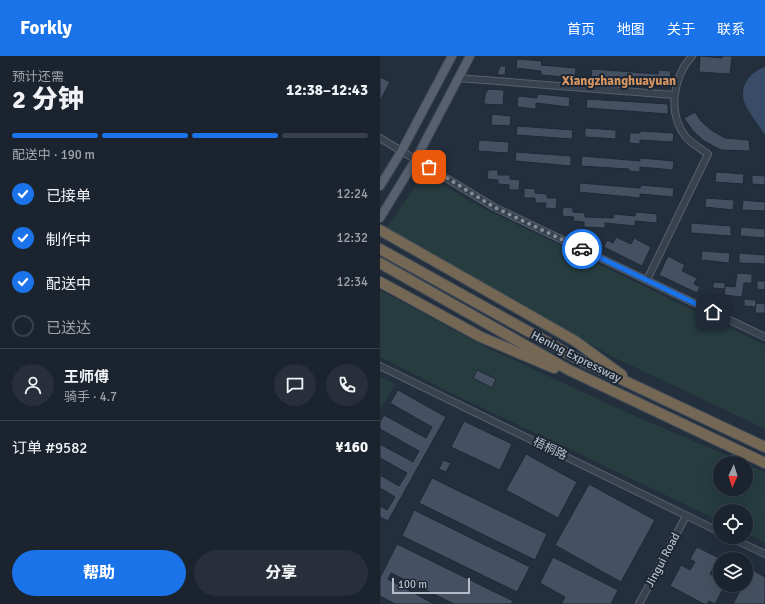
<!DOCTYPE html>
<html lang="zh">
<meta charset="utf-8">
<style>
:root{--surface:#1b232e;--page:#282f3a;--text:#f1f3f6;--muted:#a0a4aa;--line:#39404a;--accent:#1a73e8}
body{margin:0;font-family:Signika,"Noto Sans SC",sans-serif;background:var(--page);color:var(--text);height:100vh;display:flex;flex-direction:column;font-size:15px;white-space:nowrap}
*{box-sizing:border-box;margin:0}
p{font-size:13px;color:var(--muted)}
.icon{flex:none;width:22px;height:22px;fill:none;stroke:currentColor;stroke-width:2;stroke-linecap:round;stroke-linejoin:round}
.map{position:relative;flex:1;overflow:hidden}
.panel{display:flex;flex-direction:column;background:var(--surface);width:380px}
.panel>*{flex:none}
.needle{width:26px;rotate:184deg}
.controls{position:absolute;left:333px;top:400px;display:grid;gap:8px}
.controls a{display:grid;place-items:center;width:40px;height:40px;border-radius:50%;background:var(--surface);box-shadow:0 4px 16px #0002,0 0 0 1px var(--line);font-size:20px}
.scale{position:absolute;left:12px;bottom:10px;width:78px;box-sizing:border-box;padding-left:4px;border:2px solid #b4bcc9;border-top:0;font-size:11px;line-height:14px;white-space:nowrap;color:#b4bcc9;-webkit-text-stroke:3px #1d2633;paint-order:stroke}
.pin{position:absolute;display:grid;place-items:center;width:34px;height:34px;color:#fff;margin:-17px;border-radius:8px;box-shadow:0 2px 6px #0006}
.courier{position:absolute;display:grid;place-items:center;width:40px;height:40px;margin:-20px;border:3px solid #1a73e8;border-radius:50%;background:#fff;color:#222;box-shadow:0 1px 5px #0007}
.overview em{font-style:normal;font-weight:800}
.overview div{display:flex;flex-direction:column-reverse}
.overview{display:flex;align-items:center;justify-content:space-between;height:68px;padding:0 12px}
h1{font-size:26px;font-weight:800;line-height:30px}
.bar{display:grid;grid-template-columns:repeat(4,1fr);gap:6px 4px;align-content:center;height:48px;padding:0 12px}
.bar i{height:5px;border-radius:3px;background:var(--line)}
.bar .current{background:var(--accent)}
.bar p{grid-column:span 4}
.line{display:flex;align-items:center;gap:10px;padding:0 12px;border-top:1px solid var(--line)}
.line div{flex:1}
.round{display:grid;place-items:center;flex:none;width:42px;height:42px;border-radius:21px;background:var(--page)}
ol{padding:0 12px;list-style:none}
li{display:flex;align-items:center;gap:12px;height:44px}
li p{margin-inline-start:auto}
li .icon{padding:4px;border-radius:50%;background:var(--accent);color:#fff;stroke-width:4}
li:last-child{color:var(--muted)}
li i{width:22px;height:22px;border:2px solid var(--line);border-radius:50%}
.action{display:flex;gap:8px;margin-top:auto;padding:8px 12px}
.action a{flex:1;height:46px;border-radius:24px;background:var(--accent);color:#fff;font-size:16px;font-weight:800;line-height:46px;text-align:center}
.action a+a{background:var(--page);color:var(--text)}
header{display:flex;align-items:center;gap:24px;box-sizing:border-box;height:56px;padding:0 20px;background:var(--accent);color:#fff}
header strong{font-size:19px}
nav{display:flex;gap:22px;margin-inline-start:auto;font-size:14px}
main{display:flex;flex:1;min-height:0}
.map>svg:first-child{display:block}
.green{fill:#263c3f}
.water{fill:#394c67}
.building{fill:#455162;stroke:#1f2835}
.lines{fill:none;stroke-linecap:round;stroke-linejoin:round}
.minor-casing{stroke:#565f6c;stroke-width:8}
.major-casing{stroke:#414a57;stroke-width:10}
.highway-casing{stroke:#434c59;stroke-width:12}
.minor{stroke:#38414e;stroke-width:6}
.major{stroke:#56606e;stroke-width:8}
.highway{stroke:#746855;stroke-width:10}
.done{stroke:#828b98;stroke-width:4;stroke-dasharray:0 7.2}
.route{stroke:#1a73e8;stroke-width:5}
.labels{text-anchor:middle;dominant-baseline:central;stroke-width:4;stroke-linejoin:round;paint-order:stroke}
.street-label{font-size:12px;fill:#b4bcc9;stroke:#1d2633}
.neighbourhood-label{font-size:13px;font-weight:bold;fill:#d59563;stroke:#1d2633}
</style>
<header>
<strong>Forkly</strong>
<nav><a>首页</a><a>地图</a><a>关于</a><a>联系</a></nav>
</header>
<main>
<section class="panel">
<div class="overview"><div><h1>2 分钟</h1><p>预计还需</p></div><em>12:38–12:43</em></div>
<div class="bar"><i class="current"></i><i class="current"></i><i class="current"></i><i></i><p>配送中 · 190 m</p></div>
<ol>
<li><svg class="icon" aria-label="check" viewBox="0 0 24 24"><path d="M5 12l5 5 9-10"/></svg>已接单<p>12:24</p></li>
<li><svg class="icon" aria-label="check" viewBox="0 0 24 24"><path d="M5 12l5 5 9-10"/></svg>制作中<p>12:32</p></li>
<li><svg class="icon" aria-label="check" viewBox="0 0 24 24"><path d="M5 12l5 5 9-10"/></svg>配送中<p>12:34</p></li>
<li><i></i>已送达</li>
</ol>
<div class="line" style="height:72px"><a class="round"><svg class="icon" aria-label="person" viewBox="0 0 24 24"><circle cx="12" cy="8" r="4"/><path d="M4 21q1-7 8-7t8 7"/></svg></a><div><b>王师傅</b><p>骑手 · 4.7</p></div><a class="round"><svg class="icon" aria-label="chat" viewBox="0 0 24 24"><path d="M4 5h16v11H9l-5 4z"/></svg></a><a class="round"><svg class="icon" aria-label="phone" viewBox="0 0 24 24"><path d="M5 4h4l2 5-3 2q2 4 5 5l2-3 5 2v4C11 20 4 13 5 4z"/></svg></a></div>
<div class="line" style="height:52px"><div>订单 #9582</div><b>¥160</b></div>
<div class="action"><a>帮助</a><a>分享</a></div>
</section>
<div class="map">
<svg width="385" height="548" viewBox="0 0 385 548">
<rect width="100%" height="100%" fill="#242f3e"/>
<g class="green">
<path d="M53,123l44,26 288,140v84l-156,-74 -223,-127 31,-44z"/>
<path d="M0,234l110,59 138,64 117,50h-25v26h26v-25l19,8v71l-19,-10v-22h-26v10l-271,-129 -69,-35z"/>
<path d="M0,321l15,7 -15,27z"/>
</g>
<path class="water" d="M385,11v68c-6,-10 -14,-19 -19,-29 -9,-17 3,-34 19,-39z"/>
<g class="building">
<path d="M320,0l22,2v-2h10l-2,18 -31,-2z"/>
<path d="M137,3l25,2 -1,4 35,3 -1,10 -34,-3v-4l-25,-3z"/>
<path d="M120,10h6l-1,9h-8z"/>
<path d="M212,13l66,5v-4l13,1 -1,10 -12,-1v3l-67,-5z"/>
<path d="M0,21l10,5 -10,19z"/>
<path d="M108,33l16,1 -1,15 -19,-1 1,-9z"/>
<path d="M157,38l33,3 -1,10 -33,-4v6l-19,-2 1,-11 19,2z"/>
<path d="M207,43l81,5v10l-82,-6z"/>
<path d="M315,56l6,9 10,9 14,8 24,2 1,11 -29,-1 -17,-9 -11,-10 -9,-13z"/>
<path d="M112,58l19,2 -1,10 -19,-1z"/>
<path d="M137,70l56,4 -1,9 -56,-4z"/>
<path d="M205,72l31,2v9l-31,-2z"/>
<path d="M260,75l34,2 -1,9 -33,-2v4l-11,-1 1,-10h10z"/>
<path d="M99,84l30,2 -1,11 -30,-2z"/>
<path d="M136,96l55,4v10l-56,-5z"/>
<path d="M202,100l58,5v-3l34,3 -1,9 -33,-3v5l-11,-1v-2l-48,-3z"/>
<path d="M108,114h10v5h12v4l10,1 -1,10h-10v-5l-11,-1v-4l-11,-1z"/>
<path d="M336,116l28,2 -1,10 -28,-2z"/>
<path d="M372,119l13,1v9l-13,-1z"/>
<path d="M200,127l60,5 1,-3 33,3 -1,9 -33,-3v4l-61,-6z"/>
<path d="M144,132l11,1v4l12,1v4h10l-1,11 -11,-1 1,-5h-11v-5h-11z"/>
<path d="M326,142l28,2 -1,10 -28,-3z"/>
<path d="M363,144l22,2v9l-23,-1z"/>
<path d="M183,151l10,1v4l12,1v4l28,1 1,-4 21,2 1,-4 21,2v9l-22,-2v5l-30,-3v5l-21,-1v-5l-11,-1 1,-4 -12,-1z"/>
<path d="M311,167l40,3v10l-40,-3z"/>
<path d="M361,171l24,2v9l-25,-2z"/>
<path d="M236,181l15,7 3,-6 17,9 -9,19 -38,-19 3,-7 6,3z"/>
<path d="M322,195l28,2 -1,10 -28,-3z"/>
<path d="M359,197l26,2v9l-26,-1z"/>
<path d="M288,200l17,9 -3,6 15,7 -3,6 6,3 -3,6 -38,-18z"/>
<path d="M357,217l15,1v9h-8l-2,14 -18,-2 1,-9 10,1z"/>
<path d="M377,225h8v9l-8,-1z"/>
<path d="M333,226l12,1v6l-12,-1z"/>
<path d="M364,243l12,1v7l-12,-1z"/>
<path d="M376,247l9,1v9h-10z"/>
<path d="M97,314l19,9 -4,9 -19,-10z"/>
<path d="M18,334l48,27 -58,104 -8,-4v-11l7,4 8,-13 -15,-9v-13l19,11 8,-13 -27,-15v-14l33,18 6,-11 -39,-22v-7l4,-7 42,23 6,-11 -42,-24z"/>
<path d="M84,365l48,23 -12,26 -49,-23z"/>
<path d="M146,398l51,28 -19,36 -52,-28z"/>
<path d="M63,404l8,3 -5,9 -7,-3z"/>
<path d="M52,422l115,56 -12,26 -116,-57z"/>
<path d="M209,428l66,36 -34,62 -66,-37z"/>
<path d="M34,454l116,57 -13,25 -115,-56z"/>
<path d="M17,488l116,57 -2,3h-57l-63,-31 -3,6 46,25h-39l-15,-8v-18z"/>
<path d="M317,491l22,11 -9,16 10,5v6h5l-10,19 -6,-3 -2,3h-3l-34,-18 11,-21 9,5 5,-8 -5,-3z"/>
<path d="M173,501l65,33 -7,14h-50l4,-7 -25,-14z"/>
<path d="M371,513l14,8v27h-32l10,-19h3v-6z"/>
</g>
<g class="lines">
<g class="minor-casing">
<g id="minor">
<path d="M78,22l216,17"/>
<path d="M0,82l114,69 271,130"/>
<path d="M267,224l61,-126c-7,-5 -17,-11 -22,-17 -19,-23 -13,-60 6,-81"/>
<path d="M0,310l340,166"/>
<path d="M349,481l36,17"/>
<path d="M259,548l47,-88"/>
</g>
</g>
<g class="major-casing">
<g id="major">
<path d="M0,130l21,-34 51,-96"/>
<path d="M0,162l36,-59 54,-103"/>
</g>
</g>
<g class="highway-casing">
<g id="highway">
<path d="M0,174l195,111 47,34"/>
<path d="M0,193l196,109 189,89"/>
<path d="M0,207l189,107 196,93"/>
<path d="M0,226l101,55 73,31"/>
</g>
</g>
<use href="#minor" class="minor"/>
<use href="#major" class="major"/>
<use href="#highway" class="highway"/>
</g>
<g class="lines">
<path class="done" d="M49,111l65,40 88,42"/>
<path class="route" d="M202,193l131,63"/>
</g>
<g class="labels">
<g class="street-label">
<text transform="translate(196 301) rotate(27)">Hening Expressway</text>
<text transform="translate(170 393) rotate(26)">梧桐路</text>
<text transform="translate(283 504) rotate(-62)">Jingui Road</text>
</g>
<g class="neighbourhood-label">
<text x="239" y="25">Xiangzhanghuayuan</text>
</g>
</g>
</svg>
<div class="controls">
<a><svg class="needle" viewBox="-14 -14 28 28"><path d="M0-13l5 13h-10z" fill="#e53935"/><path d="M0 13l5-13h-10z" fill="#a0a4aa"/></svg></a>
<a><svg class="icon" aria-label="locate" viewBox="0 0 24 24"><circle cx="12" cy="12" r="6"/><path d="M12 2v4M12 18v4M2 12h4M18 12h4"/></svg></a>
<a><svg class="icon" aria-label="layers" viewBox="0 0 24 24"><path d="M12 4l9 5-9 5-9-5zM3 14l9 5 9-5"/></svg></a>
</div>
<div class="scale">100 m</div>
<div class="pin" style="left:49px;top:111px;background:#ea580c"><svg class="icon" aria-label="bag" viewBox="0 0 24 24"><path d="M5 8h14l-1 12H6zM9 8a3 3 0 0 1 6 0"/></svg></div>
<div class="pin" style="left:333px;top:256px;background:#1f2937"><svg class="icon" aria-label="home" viewBox="0 0 24 24"><path d="M3 11l9-7 9 7M6 9v11h12V9"/></svg></div>
<div class="courier" style="left:202px;top:193px"><svg class="icon" aria-label="car" viewBox="0 0 24 24"><path d="M5 17H2v-5l4-1 3-4h7l3 4 3 1v5h-3M9 17h6M6 11h13"/><circle cx="7" cy="17" r="2"/><circle cx="17" cy="17" r="2"/></svg></div>
</div>
</main>
